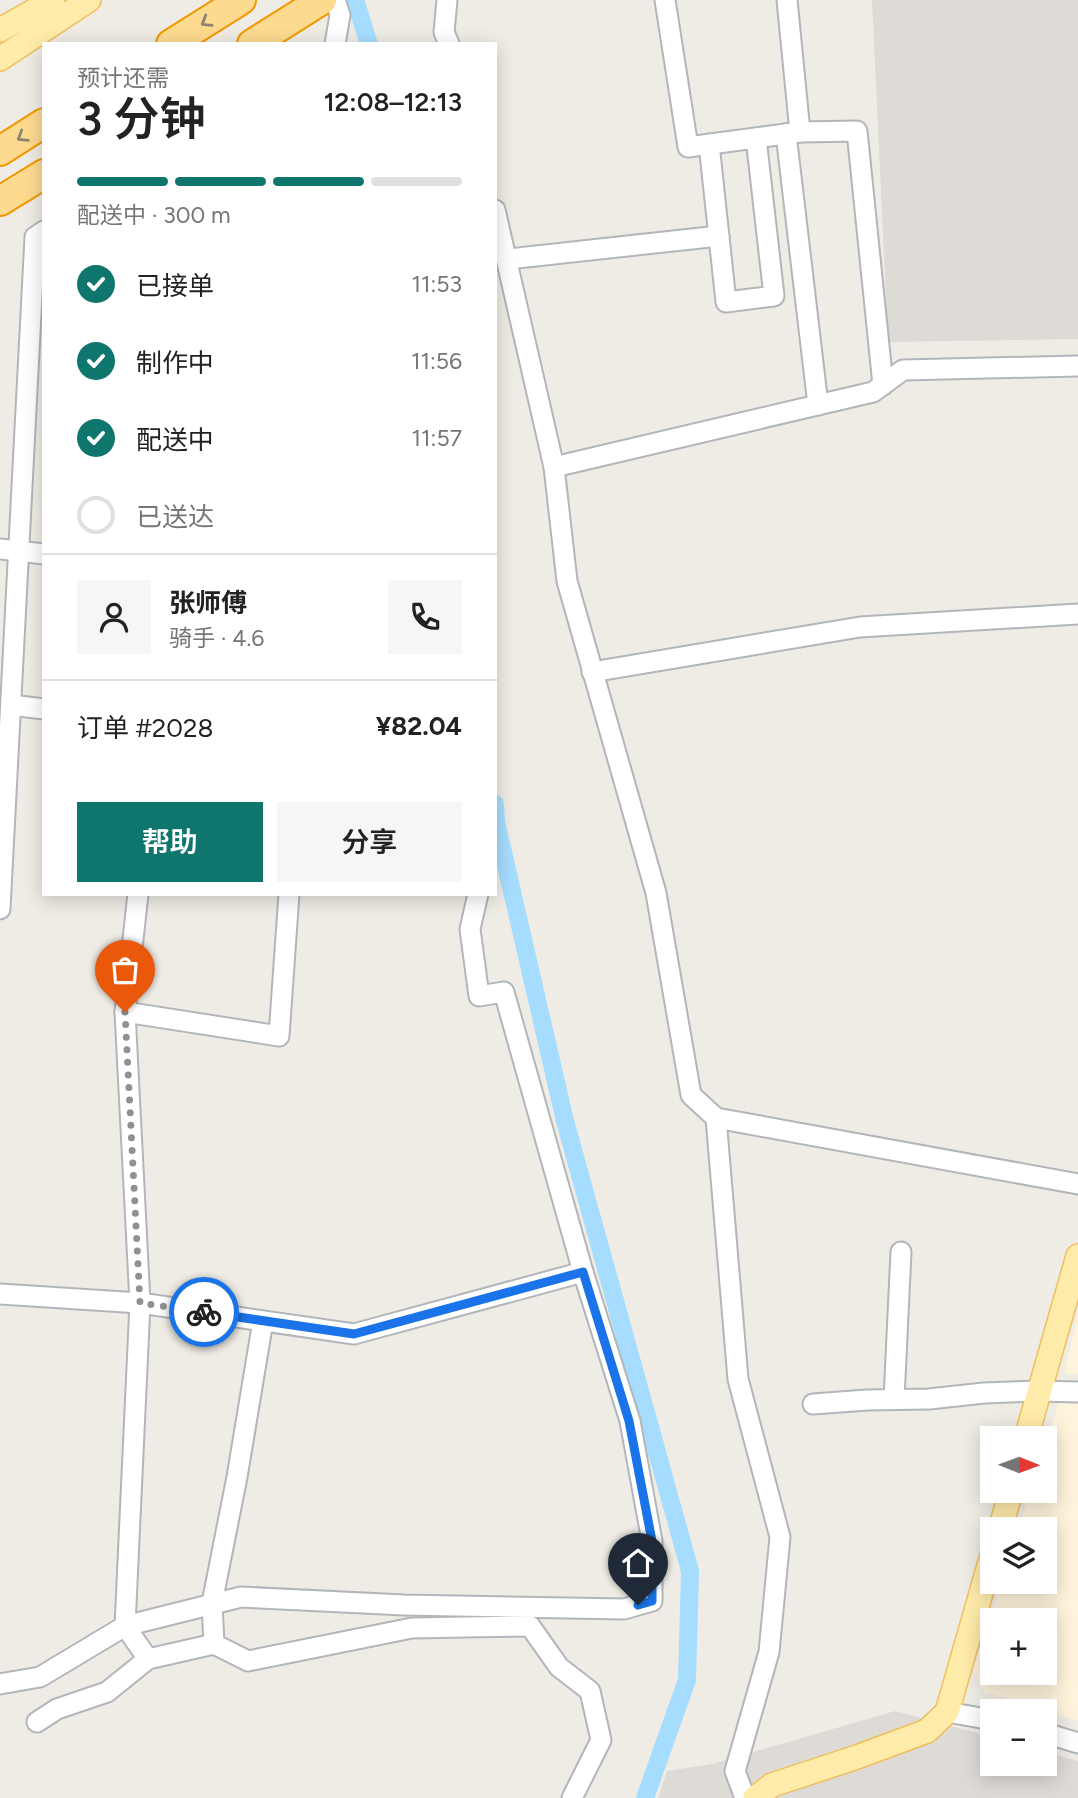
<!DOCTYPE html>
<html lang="zh">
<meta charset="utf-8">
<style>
:root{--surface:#fff;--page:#f6f6f6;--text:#222;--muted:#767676;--line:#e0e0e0;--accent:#0f766e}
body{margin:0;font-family:Figtree,"Noto Sans SC",sans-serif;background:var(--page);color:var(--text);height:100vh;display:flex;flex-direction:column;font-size:26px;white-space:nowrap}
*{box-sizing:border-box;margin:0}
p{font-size:23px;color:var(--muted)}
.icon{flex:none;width:38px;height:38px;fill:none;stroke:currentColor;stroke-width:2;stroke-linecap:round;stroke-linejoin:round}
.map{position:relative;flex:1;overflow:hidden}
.details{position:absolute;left:42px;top:42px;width:455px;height:854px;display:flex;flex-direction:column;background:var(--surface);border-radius:0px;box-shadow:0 4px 18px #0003}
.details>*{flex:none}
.needle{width:46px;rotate:91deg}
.buttons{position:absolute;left:980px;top:1426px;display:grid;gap:14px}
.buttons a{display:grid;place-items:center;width:77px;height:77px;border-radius:0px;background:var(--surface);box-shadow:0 4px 18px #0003;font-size:35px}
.pin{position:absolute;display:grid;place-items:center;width:60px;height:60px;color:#fff;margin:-72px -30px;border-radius:50% 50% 50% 0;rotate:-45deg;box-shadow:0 0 7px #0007}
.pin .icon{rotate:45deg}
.courier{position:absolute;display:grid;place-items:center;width:70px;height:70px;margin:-35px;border:5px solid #1a73e8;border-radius:50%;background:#fff;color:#222;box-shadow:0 2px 9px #0007}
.head em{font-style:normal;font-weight:600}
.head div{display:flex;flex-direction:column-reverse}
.head{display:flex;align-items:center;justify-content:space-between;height:119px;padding:0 35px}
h1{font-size:46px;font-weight:600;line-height:52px}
.bar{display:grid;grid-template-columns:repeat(4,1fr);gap:10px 7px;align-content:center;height:84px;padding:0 35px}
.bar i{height:9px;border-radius:5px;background:var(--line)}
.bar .on{background:var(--accent)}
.bar p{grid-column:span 4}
.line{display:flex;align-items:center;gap:18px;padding:0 35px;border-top:2px solid var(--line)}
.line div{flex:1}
.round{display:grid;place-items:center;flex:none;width:74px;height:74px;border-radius:0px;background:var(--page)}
ol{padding:0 35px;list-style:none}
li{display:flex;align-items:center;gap:21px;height:77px}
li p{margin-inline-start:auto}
li .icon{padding:7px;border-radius:50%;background:var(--accent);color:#fff;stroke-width:4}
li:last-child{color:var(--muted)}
li i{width:38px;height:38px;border:4px solid var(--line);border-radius:50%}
.cta{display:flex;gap:14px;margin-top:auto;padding:14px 35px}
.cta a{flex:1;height:80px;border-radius:0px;background:var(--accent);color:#fff;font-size:28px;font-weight:600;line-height:80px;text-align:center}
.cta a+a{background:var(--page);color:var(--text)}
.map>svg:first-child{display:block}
.commercial{fill:#fef4dc;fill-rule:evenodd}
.industrial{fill:#dedbd7}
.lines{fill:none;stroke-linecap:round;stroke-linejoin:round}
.canal{stroke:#a6ddff;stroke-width:18}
.minor-casing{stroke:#b2b6ba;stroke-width:23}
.major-casing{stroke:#f1be5c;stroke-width:26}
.highway-casing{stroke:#f39801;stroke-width:32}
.minor{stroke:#fff;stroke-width:19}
.major{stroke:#ffecab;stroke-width:23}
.highway{stroke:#fcda8f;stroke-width:28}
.oneway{stroke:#8d8572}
.done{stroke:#909292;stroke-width:7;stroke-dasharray:0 12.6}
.route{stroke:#1a73e8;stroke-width:9}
</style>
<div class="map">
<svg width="1078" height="1798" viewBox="0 0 1078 1798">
<rect width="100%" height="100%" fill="#efece5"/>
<g class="commercial">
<path d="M1078,1313v61h-14z"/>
<path d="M1059,1402l19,1v318l-93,-29 -12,-23 28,-87h44v-52l-27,-1 12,-38h15v-44zM992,1620h53v53h-53z"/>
</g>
<g class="industrial">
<path d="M872,0h206v339l-190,3z"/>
<path d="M895,1711l97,26v27h53v-12l33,9v37h-420l9,-27 45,-7z"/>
</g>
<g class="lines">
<g class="canal">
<path d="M355,0l14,44"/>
<path d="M495,804l1,18 69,299 125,450 -3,109 -42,118"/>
</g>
<g class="minor-casing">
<g id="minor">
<path d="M447,0l-3,32 5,12"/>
<path d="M665,0l23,147 112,-15 57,-1 26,254"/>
<path d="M787,0l13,132"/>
<path d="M335,44l5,-29 -5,-15"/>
<path d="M786,134l32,271"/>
<path d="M709,144l17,158 48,-6 -18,-158"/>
<path d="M495,210l59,257 13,114 89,312 35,202 25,23 362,66"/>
<path d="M508,259l211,-23"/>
<path d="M554,467l319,-75 30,-22 175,-4"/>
<path d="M0,549l44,5"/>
<path d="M592,672l268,-45 218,-13"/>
<path d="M11,705l33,4"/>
<path d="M138,894l-13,118 15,291 -15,323 23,33"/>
<path d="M0,909l35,-672 9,-6"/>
<path d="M125,1012l154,24 10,-142"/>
<path d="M716,1118l22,261 42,158 -11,115 -34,119 10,27"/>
<path d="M0,1294l140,9 214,31 229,-62"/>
<path d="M894,1399l7,-147"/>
<path d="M813,1404l54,-4 62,-1 55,-6 56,-2 38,1"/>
<path d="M214,1644l-2,-41 25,-126 26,-156"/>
<path d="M0,1684l40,-7 85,-51 116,-29 163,8 220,4 28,-8v-60l-22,-120 -47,-149 -79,-280 -25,4 -9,-67 8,-35"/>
<path d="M947,1712l45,8"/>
<path d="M37,1722l20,-13 50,-17 41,-33 66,-15 34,17 164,-33 118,-2 29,41 31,24 11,49 -29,58"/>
<path d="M1045,1733l33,10"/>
</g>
</g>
<g class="major-casing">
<g id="major">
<path d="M0,30l53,-30"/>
<path d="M0,59l89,-59"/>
<path d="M1026,1438l52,-182"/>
<path d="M1000,1530l11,-39"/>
<path d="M755,1798l17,-13 85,-28 70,-26 20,-19 45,-157"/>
</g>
</g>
<g class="highway-casing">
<g id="highway">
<path d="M171,44l70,-44"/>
<path d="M252,44l70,-44"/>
<path d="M0,151l44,-28"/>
<path d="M0,201l44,-27"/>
</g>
</g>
<use href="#minor" class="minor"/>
<use href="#major" class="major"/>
<use href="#highway" class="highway"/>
</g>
<defs><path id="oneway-chevron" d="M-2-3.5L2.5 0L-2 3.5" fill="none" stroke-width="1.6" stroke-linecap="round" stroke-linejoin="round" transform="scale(1.75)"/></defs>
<g class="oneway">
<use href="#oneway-chevron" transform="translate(206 22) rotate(148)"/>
<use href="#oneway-chevron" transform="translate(22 137) rotate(148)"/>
</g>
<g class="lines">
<path class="done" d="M125,1012l15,291 64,9"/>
<path class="route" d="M204,1312l150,22 229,-62 46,149 23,120v60l-14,4"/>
</g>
</svg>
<div class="buttons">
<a><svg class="needle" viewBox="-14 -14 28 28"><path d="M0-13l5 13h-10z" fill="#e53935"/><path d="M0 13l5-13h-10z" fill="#767676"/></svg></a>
<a><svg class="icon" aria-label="layers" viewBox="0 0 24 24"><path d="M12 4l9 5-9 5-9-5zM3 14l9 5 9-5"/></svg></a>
<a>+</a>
<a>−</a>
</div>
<div class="pin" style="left:125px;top:1012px;background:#ea580c"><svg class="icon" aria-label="bag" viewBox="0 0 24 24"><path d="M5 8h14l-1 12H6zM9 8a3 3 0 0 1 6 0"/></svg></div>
<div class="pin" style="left:638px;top:1605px;background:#1f2937"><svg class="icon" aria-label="home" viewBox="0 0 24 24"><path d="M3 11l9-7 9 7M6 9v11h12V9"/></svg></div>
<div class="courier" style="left:204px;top:1312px"><svg class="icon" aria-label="bike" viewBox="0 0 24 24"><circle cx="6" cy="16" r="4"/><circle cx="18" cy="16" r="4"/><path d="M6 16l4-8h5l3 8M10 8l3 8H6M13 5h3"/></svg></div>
<section class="details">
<div class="head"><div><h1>3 分钟</h1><p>预计还需</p></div><em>12:08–12:13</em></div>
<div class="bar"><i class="on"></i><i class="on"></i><i class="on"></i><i></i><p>配送中 · 300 m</p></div>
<ol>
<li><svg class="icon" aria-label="check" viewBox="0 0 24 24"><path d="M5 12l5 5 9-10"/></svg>已接单<p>11:53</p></li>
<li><svg class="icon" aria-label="check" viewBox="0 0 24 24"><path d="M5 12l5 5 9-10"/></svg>制作中<p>11:56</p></li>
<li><svg class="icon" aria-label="check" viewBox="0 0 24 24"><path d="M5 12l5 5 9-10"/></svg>配送中<p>11:57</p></li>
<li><i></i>已送达</li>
</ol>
<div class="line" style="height:126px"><a class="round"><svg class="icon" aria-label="person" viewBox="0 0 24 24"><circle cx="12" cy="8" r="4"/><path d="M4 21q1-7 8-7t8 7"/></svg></a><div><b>张师傅</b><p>骑手 · 4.6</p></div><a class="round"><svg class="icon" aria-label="phone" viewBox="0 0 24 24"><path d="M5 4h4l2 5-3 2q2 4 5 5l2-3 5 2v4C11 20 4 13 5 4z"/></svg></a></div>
<div class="line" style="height:91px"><div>订单 #2028</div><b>¥82.04</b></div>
<div class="cta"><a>帮助</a><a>分享</a></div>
</section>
</div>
